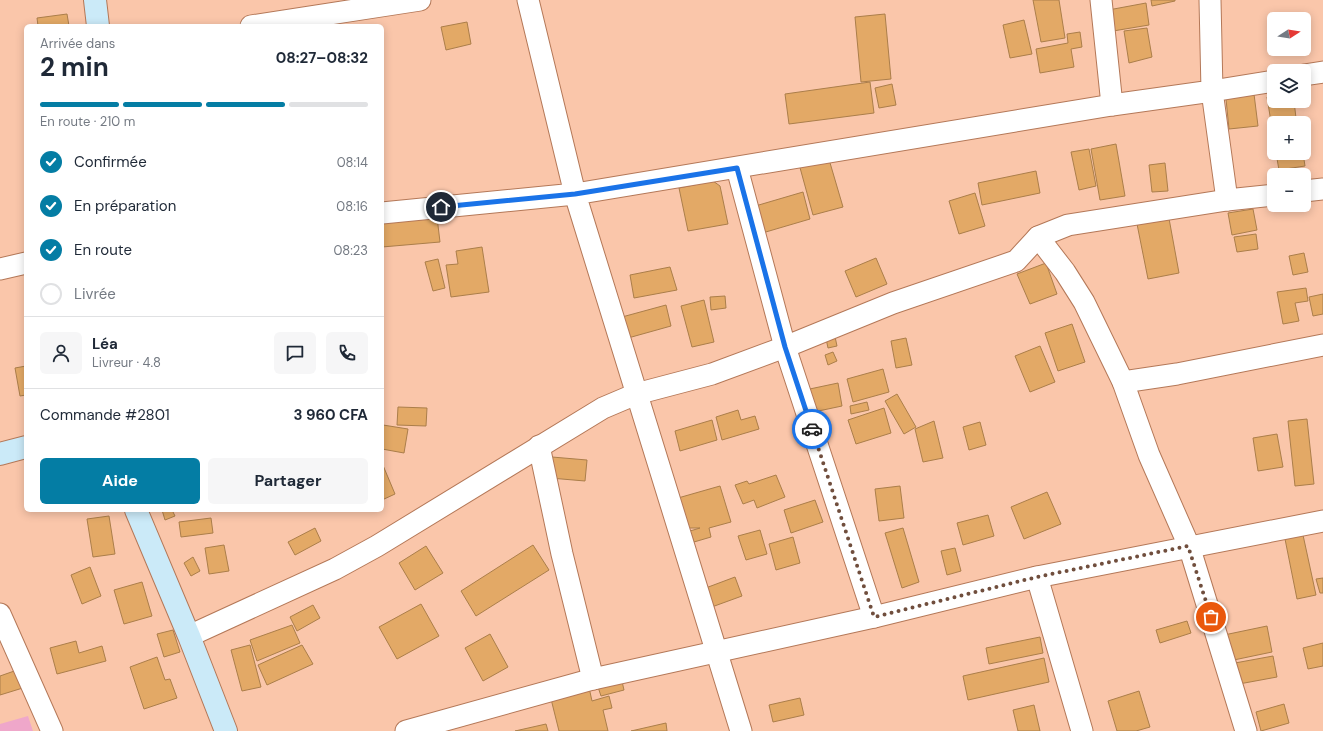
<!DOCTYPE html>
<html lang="fr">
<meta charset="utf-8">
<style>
:root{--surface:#fff;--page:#f6f6f7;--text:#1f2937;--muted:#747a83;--line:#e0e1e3;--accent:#047da4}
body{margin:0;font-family:"DM Sans",sans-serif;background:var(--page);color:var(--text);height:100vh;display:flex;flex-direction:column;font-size:15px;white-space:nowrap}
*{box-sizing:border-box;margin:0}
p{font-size:13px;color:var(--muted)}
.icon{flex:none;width:22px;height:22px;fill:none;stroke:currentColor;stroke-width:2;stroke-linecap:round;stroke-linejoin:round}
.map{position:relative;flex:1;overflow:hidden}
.details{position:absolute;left:24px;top:24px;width:360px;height:488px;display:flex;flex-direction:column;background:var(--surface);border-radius:6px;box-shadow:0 2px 10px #0003}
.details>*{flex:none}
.needle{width:26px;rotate:78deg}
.buttons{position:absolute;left:1267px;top:12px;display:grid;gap:8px}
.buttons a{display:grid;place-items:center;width:44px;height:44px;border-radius:6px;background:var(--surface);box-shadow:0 2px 10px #0003;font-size:20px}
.pin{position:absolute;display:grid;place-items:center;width:34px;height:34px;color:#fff;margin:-17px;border:2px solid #fff;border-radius:50%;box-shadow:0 1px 4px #0007}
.courier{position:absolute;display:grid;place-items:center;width:40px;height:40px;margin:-20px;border:3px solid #1a73e8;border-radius:50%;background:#fff;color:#222;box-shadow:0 1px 5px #0007}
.head em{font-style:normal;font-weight:700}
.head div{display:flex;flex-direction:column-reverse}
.head{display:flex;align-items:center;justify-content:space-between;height:68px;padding:0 16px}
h1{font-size:26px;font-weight:700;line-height:30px}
.bar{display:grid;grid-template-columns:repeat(4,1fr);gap:6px 4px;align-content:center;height:48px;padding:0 16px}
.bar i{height:5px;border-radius:3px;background:var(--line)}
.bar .active{background:var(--accent)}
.bar p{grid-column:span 4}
.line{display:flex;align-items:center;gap:10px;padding:0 16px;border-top:1px solid var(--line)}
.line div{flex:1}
.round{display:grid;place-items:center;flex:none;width:42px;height:42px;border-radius:6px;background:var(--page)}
ol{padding:0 16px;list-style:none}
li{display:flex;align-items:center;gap:12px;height:44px}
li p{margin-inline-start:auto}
li .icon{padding:4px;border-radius:50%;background:var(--accent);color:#fff;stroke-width:4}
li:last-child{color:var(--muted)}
li i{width:22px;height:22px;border:2px solid var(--line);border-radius:50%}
.action{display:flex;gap:8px;margin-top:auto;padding:8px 16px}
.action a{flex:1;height:46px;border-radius:6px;background:var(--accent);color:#fff;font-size:16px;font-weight:700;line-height:46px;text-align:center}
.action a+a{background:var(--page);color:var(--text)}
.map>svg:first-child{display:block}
.green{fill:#efa7ca}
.building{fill:#e3a966;stroke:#ab7e4a}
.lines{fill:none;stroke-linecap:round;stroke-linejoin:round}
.street-casing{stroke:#b47858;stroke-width:23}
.secondary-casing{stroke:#b47858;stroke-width:24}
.street{stroke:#fff;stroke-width:21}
.secondary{stroke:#cbeaf8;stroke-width:22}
.done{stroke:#704e3d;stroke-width:4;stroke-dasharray:0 7.2}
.route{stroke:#1a73e8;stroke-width:5}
</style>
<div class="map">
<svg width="1323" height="731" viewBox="0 0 1323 731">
<rect width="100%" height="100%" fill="#fac6aa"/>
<path class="green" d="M28,716l5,15h-33v-7z"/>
<g class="building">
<path d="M1033,0h26l6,38 -24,4z"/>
<path d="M1151,0h24v1l-23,5z"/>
<path d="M1146,3l3,22 -42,7 -4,-21z"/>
<path d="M67,14l2,12h-31l-1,-8z"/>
<path d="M885,14l6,65 -30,3 -6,-65z"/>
<path d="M1024,20l8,34 -22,4 -7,-33z"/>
<path d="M467,22l4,22 -25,6 -5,-23z"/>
<path d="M1147,28l5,29 -23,6 -5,-32z"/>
<path d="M1080,32l2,15 -11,2 3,18 -34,6 -4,-24 32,-6 -1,-9z"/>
<path d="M870,82l4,31 -85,11 -4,-30z"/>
<path d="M892,84l4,21 -17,3 -4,-20z"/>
<path d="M1254,94l4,32 -29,3 -3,-30z"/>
<path d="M1274,96v5h20l2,17 -25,4 -4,-25z"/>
<path d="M1116,144l9,52 -25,4 -9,-51z"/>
<path d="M1089,149l7,37 -17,4 -8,-38z"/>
<path d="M1276,153h27l2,13 -26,4z"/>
<path d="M828,156l15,51 -30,8 -14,-51z"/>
<path d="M1165,163l3,28 -16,1 -3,-27z"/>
<path d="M1036,171l4,22 -58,12 -4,-22z"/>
<path d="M713,181l7,5 8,38 -40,7 -9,-43z"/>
<path d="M803,192l7,27 -51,15 -7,-27z"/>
<path d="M975,193l10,33 -26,8 -10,-33z"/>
<path d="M1253,209l4,21 -25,5 -4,-22z"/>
<path d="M1168,213l11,60 -31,6 -12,-60z"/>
<path d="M437,217l3,25 -58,5v-24z"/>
<path d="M1256,234l2,15 -21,3 -3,-15z"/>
<path d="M482,247l7,45 -38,5 -5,-32 12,-1 -2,-13z"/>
<path d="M1304,253l4,19 -15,3 -4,-19z"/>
<path d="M876,258l11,26 -31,13 -11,-26z"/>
<path d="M438,259l7,29 -12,3 -8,-29z"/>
<path d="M1046,263l11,31 -27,10 -13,-30z"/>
<path d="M670,267l7,23 -43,8 -4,-23z"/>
<path d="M1306,288l2,13 -13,2 4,18 -16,3 -6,-32z"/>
<path d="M1323,294v20l-10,2 -4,-19z"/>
<path d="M725,296l1,12 -15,2 -1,-13z"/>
<path d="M704,300l10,42 -22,5 -11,-41z"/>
<path d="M666,305l5,21 -43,12 -6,-21z"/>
<path d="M1072,324l13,38 -27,9 -13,-38z"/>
<path d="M834,332l3,14 -9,2 -3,-14z"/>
<path d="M906,338l6,27 -16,3 -5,-27z"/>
<path d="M1040,346l15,36 -25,10 -15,-36z"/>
<path d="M833,352l4,9 -9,4 -3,-10z"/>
<path d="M26,366v29l-6,1 -5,-28z"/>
<path d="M883,369l6,23 -36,10 -6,-23z"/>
<path d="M838,383l4,23 -33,7 -4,-23z"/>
<path d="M897,394l19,33 -12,7 -19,-33z"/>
<path d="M867,402l2,8 -18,4 -1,-8z"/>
<path d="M398,407l29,1 -1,18 -29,-1z"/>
<path d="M884,408l7,25 -35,11 -8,-24z"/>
<path d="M738,410l3,10 14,-4 4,13 -37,11 -6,-23z"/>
<path d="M1307,419l7,65 -19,2 -7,-65z"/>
<path d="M712,420l5,20 -37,11 -5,-20z"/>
<path d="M934,421l9,37 -20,4 -8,-33z"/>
<path d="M980,422l6,23 -17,5 -6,-23z"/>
<path d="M383,425l25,4 -4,24 -22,-4z"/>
<path d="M1277,434l6,33 -25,4 -5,-33z"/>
<path d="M552,457l35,3 -2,21 -35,-3z"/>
<path d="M382,463l13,31 -13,6z"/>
<path d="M776,475l9,22 -28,11 -3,-8 -11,4 -8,-19 12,-4 2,3z"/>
<path d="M720,486l11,36 -22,6 2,9 -17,5 -4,-11 10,-3h-11l-11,-30z"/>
<path d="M900,486l4,32 -25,3 -4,-32z"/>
<path d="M1047,492l14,32 -37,15 -13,-32z"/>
<path d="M815,500l8,22 -32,11 -7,-23z"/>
<path d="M162,510h10l3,6 -10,4z"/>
<path d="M988,515l6,21 -31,9 -6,-22z"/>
<path d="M109,516l6,38 -22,3 -6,-38z"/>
<path d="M211,518l2,15 -32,4 -2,-15z"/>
<path d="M315,528l6,13 -26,14 -7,-13z"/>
<path d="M903,528l16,54 -17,6 -17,-55z"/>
<path d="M760,530l7,24 -21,6 -8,-24z"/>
<path d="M1303,535l13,60 -19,4 -12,-60z"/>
<path d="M793,537l7,26 -24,7 -7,-26z"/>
<path d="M224,545l5,26 -20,3 -4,-26z"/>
<path d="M533,545l16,25 -73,46 -15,-25z"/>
<path d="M426,546l17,27 -28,17 -16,-27z"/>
<path d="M955,548l6,23 -14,4 -6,-24z"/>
<path d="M193,557l7,14 -9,5 -7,-13z"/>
<path d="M90,567l11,29 -19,8 -11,-29z"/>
<path d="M735,577l7,19 -33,12 -6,-19z"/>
<path d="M1323,578v15h-3l-4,-14z"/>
<path d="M142,582l10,34 -28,8 -10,-34z"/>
<path d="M421,604l18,32 -42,23 -18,-32z"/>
<path d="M313,605l7,13 -23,13 -7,-14z"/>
<path d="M1187,621l4,12 -31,10 -4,-13z"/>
<path d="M292,625l8,18 -43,18 -7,-21z"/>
<path d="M1267,626l5,26 -43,9 -5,-26z"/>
<path d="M173,630l7,22 -16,5 -7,-23z"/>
<path d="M490,634l18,33 -25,14 -18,-33z"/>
<path d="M1040,637l3,16 -54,11 -3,-16z"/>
<path d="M76,641l3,12 23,-7 4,15 -49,13 -7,-26z"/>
<path d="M1323,643v23l-15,3 -5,-21z"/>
<path d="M250,645l11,42 -19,4 -11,-41z"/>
<path d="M302,645l11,19 -46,21 -9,-20z"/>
<path d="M1273,656l4,21 -38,7 -4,-21z"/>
<path d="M157,657l8,23 5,-1 7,19 -33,11 -14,-42z"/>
<path d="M1044,658l5,24 -81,18 -5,-24z"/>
<path d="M20,669l6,18 -26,8v-19z"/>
<path d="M621,677l3,13 -23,6 -4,-12z"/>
<path d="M588,683l4,18 17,-5 3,12 -9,2 5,21h-49l-9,-36z"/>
<path d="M1139,691l11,36 -14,4h-19l-9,-30z"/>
<path d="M800,698l4,17 -31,7 -4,-17z"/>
<path d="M1284,704l5,19 -28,8 -5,-19z"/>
<path d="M1034,705l6,26h-22l-5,-21z"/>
<path d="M666,723l1,8h-36z"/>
<path d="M546,724l2,7h-33z"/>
</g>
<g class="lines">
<g class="street-casing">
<g id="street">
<path d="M1101,0l11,105"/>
<path d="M251,26l169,-26"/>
<path d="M1304,75l19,-3"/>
<path d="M737,168l48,179 89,270"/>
<path d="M1304,191l19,-2"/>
<path d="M1227,200l-15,-109 62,-10"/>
<path d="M382,213l193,-19 -47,-194"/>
<path d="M1038,237l27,35 19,30 39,80 26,73 40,91 57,185"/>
<path d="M0,269l26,-6"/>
<path d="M1123,382l54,-8 146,-29"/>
<path d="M539,446l23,108 31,125"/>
<path d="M1037,577l45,154"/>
<path d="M0,614l52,117"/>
<path d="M189,636l146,-67 42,-23 226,-138 33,-14 76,-20 73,-27 108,-44 123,-42 22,-24 30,-12 159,-25 47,-5"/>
<path d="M406,731l187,-52 281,-62 163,-40 286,-56"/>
<path d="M741,731l-166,-537 537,-89 100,-14 -2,-91"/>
</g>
</g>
<g class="secondary-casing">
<g id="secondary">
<path d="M95,0l3,26"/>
<path d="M0,454l26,-7"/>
<path d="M136,510l53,126 37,95"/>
</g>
</g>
<use href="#street" class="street"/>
<use href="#secondary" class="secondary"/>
</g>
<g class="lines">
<path class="done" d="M812,429l62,188 163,-40 151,-31 23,71"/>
<path class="route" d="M441,207l134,-13 162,-26 48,179 27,82"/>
</g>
</svg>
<div class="buttons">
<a><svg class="needle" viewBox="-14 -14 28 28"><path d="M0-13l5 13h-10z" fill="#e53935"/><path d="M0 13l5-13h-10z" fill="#747a83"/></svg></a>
<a><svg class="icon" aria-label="layers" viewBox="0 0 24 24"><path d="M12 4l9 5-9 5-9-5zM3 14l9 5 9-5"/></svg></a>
<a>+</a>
<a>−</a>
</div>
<div class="pin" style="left:1211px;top:617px;background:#ea580c"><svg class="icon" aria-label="bag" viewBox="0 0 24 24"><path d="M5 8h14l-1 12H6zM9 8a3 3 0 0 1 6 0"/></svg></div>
<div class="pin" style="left:441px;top:207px;background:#1f2937"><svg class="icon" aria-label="home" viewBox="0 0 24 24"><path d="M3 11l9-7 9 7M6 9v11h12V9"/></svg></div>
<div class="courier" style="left:812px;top:429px"><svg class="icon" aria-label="car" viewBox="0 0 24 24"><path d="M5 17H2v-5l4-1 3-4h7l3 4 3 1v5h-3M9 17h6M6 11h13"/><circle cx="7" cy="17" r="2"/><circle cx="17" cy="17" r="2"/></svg></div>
<section class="details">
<div class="head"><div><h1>2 min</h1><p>Arrivée dans</p></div><em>08:27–08:32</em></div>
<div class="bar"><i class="active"></i><i class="active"></i><i class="active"></i><i></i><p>En route · 210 m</p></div>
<ol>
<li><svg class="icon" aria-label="check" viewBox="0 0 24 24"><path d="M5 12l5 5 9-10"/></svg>Confirmée<p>08:14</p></li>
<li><svg class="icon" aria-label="check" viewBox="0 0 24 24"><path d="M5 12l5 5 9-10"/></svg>En préparation<p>08:16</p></li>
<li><svg class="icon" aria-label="check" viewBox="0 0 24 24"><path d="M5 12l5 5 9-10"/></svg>En route<p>08:23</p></li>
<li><i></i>Livrée</li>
</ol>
<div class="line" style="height:72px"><a class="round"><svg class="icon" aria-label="person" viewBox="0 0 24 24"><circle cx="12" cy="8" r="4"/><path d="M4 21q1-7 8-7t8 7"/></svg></a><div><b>Léa</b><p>Livreur · 4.8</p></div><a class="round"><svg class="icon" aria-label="chat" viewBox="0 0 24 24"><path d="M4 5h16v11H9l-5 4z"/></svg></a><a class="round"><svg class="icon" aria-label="phone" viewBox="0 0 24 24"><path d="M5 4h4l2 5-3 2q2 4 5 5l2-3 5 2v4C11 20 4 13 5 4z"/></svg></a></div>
<div class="line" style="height:52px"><div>Commande #2801</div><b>3 960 CFA</b></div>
<div class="action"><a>Aide</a><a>Partager</a></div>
</section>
</div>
